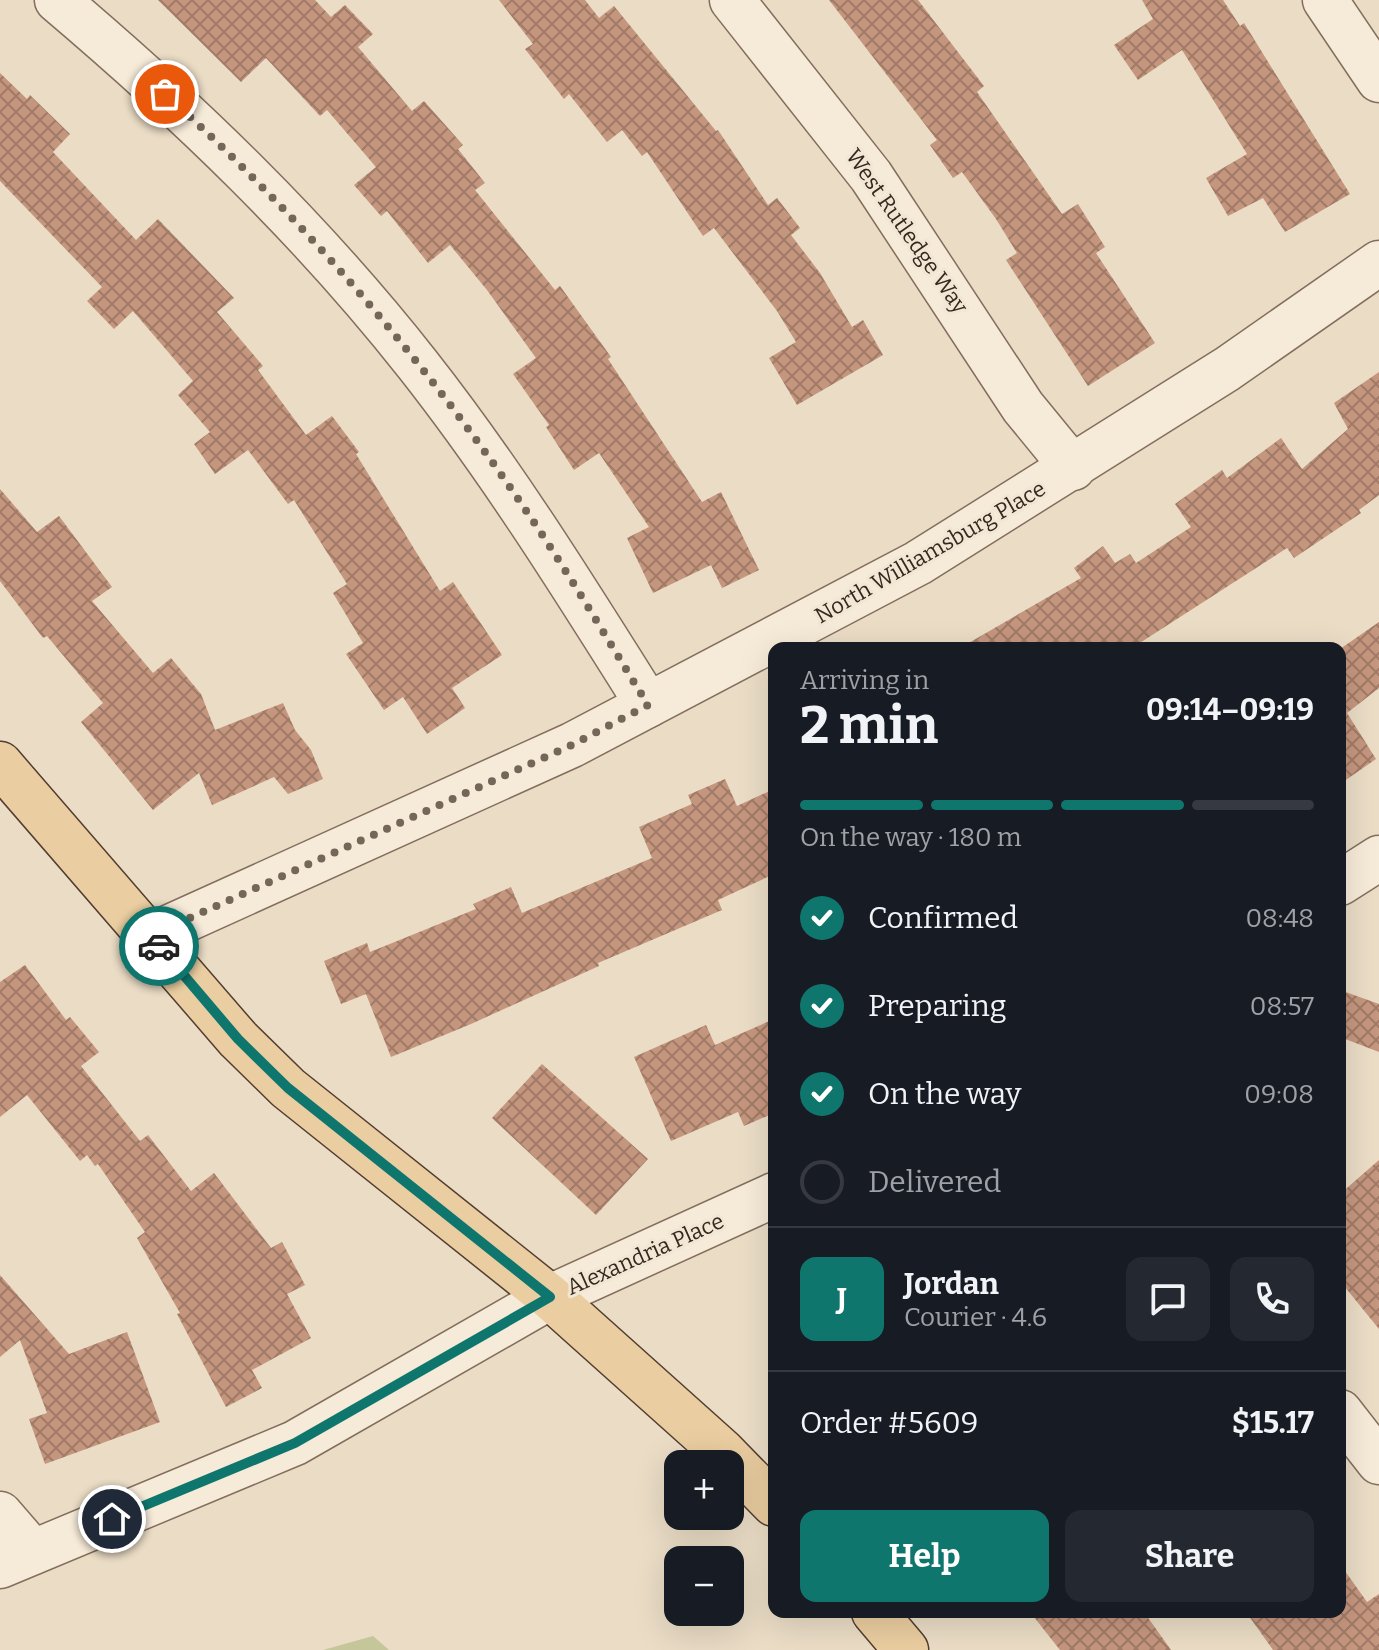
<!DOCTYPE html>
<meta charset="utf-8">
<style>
:root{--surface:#171b24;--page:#242831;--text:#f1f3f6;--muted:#9ea1a6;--line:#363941;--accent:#0f766e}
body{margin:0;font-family:Bitter,serif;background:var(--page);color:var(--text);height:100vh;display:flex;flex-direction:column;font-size:30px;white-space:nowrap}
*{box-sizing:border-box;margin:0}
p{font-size:26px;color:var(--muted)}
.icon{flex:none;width:44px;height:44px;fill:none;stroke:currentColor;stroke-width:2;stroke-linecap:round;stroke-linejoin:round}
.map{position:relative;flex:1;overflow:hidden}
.panel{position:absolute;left:768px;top:642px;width:578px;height:976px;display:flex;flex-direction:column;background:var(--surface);border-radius:16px;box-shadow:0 8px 32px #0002}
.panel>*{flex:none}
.controls{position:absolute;left:664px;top:1450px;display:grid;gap:16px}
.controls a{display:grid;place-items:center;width:80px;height:80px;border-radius:16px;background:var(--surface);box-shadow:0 8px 32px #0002;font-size:40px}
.pin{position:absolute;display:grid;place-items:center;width:68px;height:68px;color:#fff;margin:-34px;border:4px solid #fff;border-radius:50%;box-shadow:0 2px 8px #0007}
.courier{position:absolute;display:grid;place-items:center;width:80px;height:80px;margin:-40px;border:6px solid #0f766e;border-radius:50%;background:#fff;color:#222;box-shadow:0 2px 10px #0007}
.summary em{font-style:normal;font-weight:700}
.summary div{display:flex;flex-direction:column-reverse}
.summary{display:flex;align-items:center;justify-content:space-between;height:136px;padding:0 32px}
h1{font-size:52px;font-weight:700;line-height:60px}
.bar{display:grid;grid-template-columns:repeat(4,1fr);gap:12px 8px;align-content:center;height:96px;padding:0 32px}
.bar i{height:10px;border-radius:6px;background:var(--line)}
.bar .selected{background:var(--accent)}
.bar p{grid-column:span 4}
.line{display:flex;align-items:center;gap:20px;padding:0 32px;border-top:2px solid var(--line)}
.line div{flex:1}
.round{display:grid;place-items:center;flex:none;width:84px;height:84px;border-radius:16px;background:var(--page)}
ol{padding:0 32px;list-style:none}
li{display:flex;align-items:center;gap:24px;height:88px}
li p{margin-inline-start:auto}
li .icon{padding:8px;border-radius:50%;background:var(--accent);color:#fff;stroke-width:4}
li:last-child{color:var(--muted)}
li i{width:44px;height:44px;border:4px solid var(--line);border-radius:50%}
.button{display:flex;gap:16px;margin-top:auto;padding:16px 32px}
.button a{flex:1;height:92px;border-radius:16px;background:var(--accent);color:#fff;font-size:32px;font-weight:700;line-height:92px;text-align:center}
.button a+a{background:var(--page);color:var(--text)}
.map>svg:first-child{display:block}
.grass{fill:#c5c79a}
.building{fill:url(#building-cross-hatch)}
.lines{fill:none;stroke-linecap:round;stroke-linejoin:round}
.minor-casing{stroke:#836e5d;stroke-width:47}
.major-casing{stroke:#523d31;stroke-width:47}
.minor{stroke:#f6ead8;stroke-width:44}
.major{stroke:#eacda0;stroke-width:44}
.done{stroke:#746759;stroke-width:8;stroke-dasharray:0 14.4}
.route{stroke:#0f766e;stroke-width:10}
.labels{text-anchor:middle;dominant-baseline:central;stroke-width:6;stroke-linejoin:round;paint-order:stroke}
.street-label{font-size:22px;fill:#35281f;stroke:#f2e7d4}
</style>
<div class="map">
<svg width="1379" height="1650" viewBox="0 0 1379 1650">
<defs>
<pattern id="building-cross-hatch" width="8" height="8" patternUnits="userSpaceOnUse" patternTransform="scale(2)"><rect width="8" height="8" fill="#c5967e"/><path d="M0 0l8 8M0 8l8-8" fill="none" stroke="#a17a67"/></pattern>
</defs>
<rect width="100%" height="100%" fill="#eadcc5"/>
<path class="grass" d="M373,1636l16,14h-66z"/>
<g class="building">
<path d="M158,0h157l16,17 14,-12 28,29 -15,13 54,64 12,-10 39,44 -5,4 27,34 -10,7 80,100 5,-4 51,71 -3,2 94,143 19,-10 38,78 -37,18 -11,-23 -58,28 -26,-55 22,-11 -50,-74 -25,17 -28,-43 3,-2 -36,-51 23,-16 -49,-68 -37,-45 -22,18 -41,-52 -6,5 -27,-31 22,-18 -49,-57 -7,6 -54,-58 -25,24z"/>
<path d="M499,0h86l14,18 15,-12 102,125 2,-1 50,75 9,-7 23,30 -9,7 29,38 32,54 11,-7 20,35 -86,50 -28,-47 27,-16 -19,-31 -63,-83 -11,8 -56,-84 -5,4 -20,-26 -15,12 -38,-48 -5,5 -39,-50 8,-5z"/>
<path d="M829,0h89l66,86 -7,6 85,122 16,-10 27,43 -9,6 59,90 -67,43 -82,-126 11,-7 -21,-34 -34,-47 -9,6 -23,-33 7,-5z"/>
<path d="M1142,0h81l17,26 4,-3 106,171 -65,38 -22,-34 -35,18 -22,-38 41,-24 -65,-104 -44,30 -24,-35 39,-26z"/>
<path d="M0,73l27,26 3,-4 40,39 -17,18 83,88 22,-21 76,79 -17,14 46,54 -5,4 48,65 26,-19 27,36 -3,2 84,137 13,-9 49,73 -50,33 13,20 -38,26 -24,-37 -19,13 -38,-56 17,-11 -30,-50 14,-9 -53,-84 -6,4 -40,-54 -33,24 -21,-30 16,-12 -32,-37 15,-14 -60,-70 -19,18 -27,-28 15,-14 -102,-106z"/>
<path d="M1379,372v123l-20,15 2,3 -67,45 -7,-10 -155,100h-172l121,-70 -7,-10 29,-22 12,17 15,-9 6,9 55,-36 -16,-23 47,-34 5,8 54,-40 21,31 46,-40 -14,-26z"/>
<path d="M0,489l37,43 22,-16 53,71 -20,14 61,72 18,-15 30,36 14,36 68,-27 12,27 16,20 12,29 -35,15 -14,-17 -62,28 -13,-32 -46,37 -72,-88 22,-19 -56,-67 -4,2 -43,-57z"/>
<path d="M1379,622v66l-32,25 29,46 -36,25v-135z"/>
<path d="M725,779l12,27 37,-17v85l-56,26 4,10 -124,53 1,3 -128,58 -80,33 -25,-63 -25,10 -17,-43 43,-18 3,9 106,-43 -3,-5 38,-17 11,26 130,-55 -13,-31 53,-23 -4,-9z"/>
<path d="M25,965l41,55 4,-3 29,35 -18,14 59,75 8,-6 43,56 23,-18 57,75 11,-6 23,43 -18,9 24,44 -59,32 10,18 -36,19 -49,-93 3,-1 -43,-75 8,-6 -47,-68 -3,2 -8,-11 -7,6 -53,-66 -27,22v-135z"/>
<path d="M1340,990l39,14v48l-39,-15z"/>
<path d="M774,1019v94l-30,13 -6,-14 -67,29 -37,-84 72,-32 9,20z"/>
<path d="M542,1064l106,95 -52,56 -104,-97z"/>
<path d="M1379,1160v169l-39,-48v-87z"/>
<path d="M0,1275l69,79 58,-22 33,90 -115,42 -16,-45 18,-6 -27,-73 -20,17z"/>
<path d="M1340,1564l27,38 12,-8v56h-106l-27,-38h94z"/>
<path d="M1030,1612h114l27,38h-111z"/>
</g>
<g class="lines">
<g class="minor-casing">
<g id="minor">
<path d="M57,0c131,111 254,229 361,365 85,108 157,224 230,340"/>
<path d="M732,0l139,176 152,231 50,61"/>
<path d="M1325,0l54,80"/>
<path d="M1340,883l39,-25"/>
<path d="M150,936l422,-191 346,-182 309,-194 152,-106"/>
<path d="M1340,1412l39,50"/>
<path d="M0,1514l33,38"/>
<path d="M0,1566l295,-123 255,-146 224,-102"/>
</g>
</g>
<g class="major-casing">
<g id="major">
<path d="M0,764l238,275 50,49 262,209 172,154 52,53"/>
<path d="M874,1612l32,38"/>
</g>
</g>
<use href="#minor" class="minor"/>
<use href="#major" class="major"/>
</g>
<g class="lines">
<path class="done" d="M159,946l-9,-10 422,-191 76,-40c-39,-63 -77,-128 -119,-190 -103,-153 -227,-298 -364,-421"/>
<path class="route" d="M112,1519l183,-76 255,-146 -262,-209 -50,-49 -79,-93"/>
</g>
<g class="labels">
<g class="street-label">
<text transform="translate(907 231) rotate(55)">West Rutledge Way</text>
<text transform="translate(930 552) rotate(-30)">North Williamsburg Place</text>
<text transform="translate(645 1254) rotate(-24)">Alexandria Place</text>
</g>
</g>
</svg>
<div class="controls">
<a>+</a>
<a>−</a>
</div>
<div class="pin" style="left:165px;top:94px;background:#ea580c"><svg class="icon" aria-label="bag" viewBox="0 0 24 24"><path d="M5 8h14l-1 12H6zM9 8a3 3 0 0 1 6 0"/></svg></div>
<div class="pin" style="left:112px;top:1519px;background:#1f2937"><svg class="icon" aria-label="home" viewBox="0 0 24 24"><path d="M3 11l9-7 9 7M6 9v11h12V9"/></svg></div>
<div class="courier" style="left:159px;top:946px"><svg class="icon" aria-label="car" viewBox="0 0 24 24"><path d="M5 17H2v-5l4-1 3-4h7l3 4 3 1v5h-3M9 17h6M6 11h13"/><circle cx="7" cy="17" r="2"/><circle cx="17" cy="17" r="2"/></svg></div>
<section class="panel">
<div class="summary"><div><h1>2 min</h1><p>Arriving in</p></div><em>09:14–09:19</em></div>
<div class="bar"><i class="selected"></i><i class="selected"></i><i class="selected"></i><i></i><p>On the way · 180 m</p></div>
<ol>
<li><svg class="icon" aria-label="check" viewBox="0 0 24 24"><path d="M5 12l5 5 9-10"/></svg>Confirmed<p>08:48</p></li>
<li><svg class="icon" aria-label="check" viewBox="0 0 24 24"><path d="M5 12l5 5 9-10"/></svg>Preparing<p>08:57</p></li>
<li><svg class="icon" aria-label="check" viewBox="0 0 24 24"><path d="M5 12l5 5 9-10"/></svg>On the way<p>09:08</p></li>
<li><i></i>Delivered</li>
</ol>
<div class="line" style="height:144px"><b class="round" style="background:var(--accent);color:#fff">J</b><div><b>Jordan</b><p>Courier · 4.6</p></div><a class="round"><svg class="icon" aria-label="chat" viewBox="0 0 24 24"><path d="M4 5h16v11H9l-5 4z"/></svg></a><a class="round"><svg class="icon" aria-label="phone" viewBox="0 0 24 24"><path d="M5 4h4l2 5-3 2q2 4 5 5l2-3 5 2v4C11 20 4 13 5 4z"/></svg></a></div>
<div class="line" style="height:104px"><div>Order #5609</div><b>$15.17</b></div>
<div class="button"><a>Help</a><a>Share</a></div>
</section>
</div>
